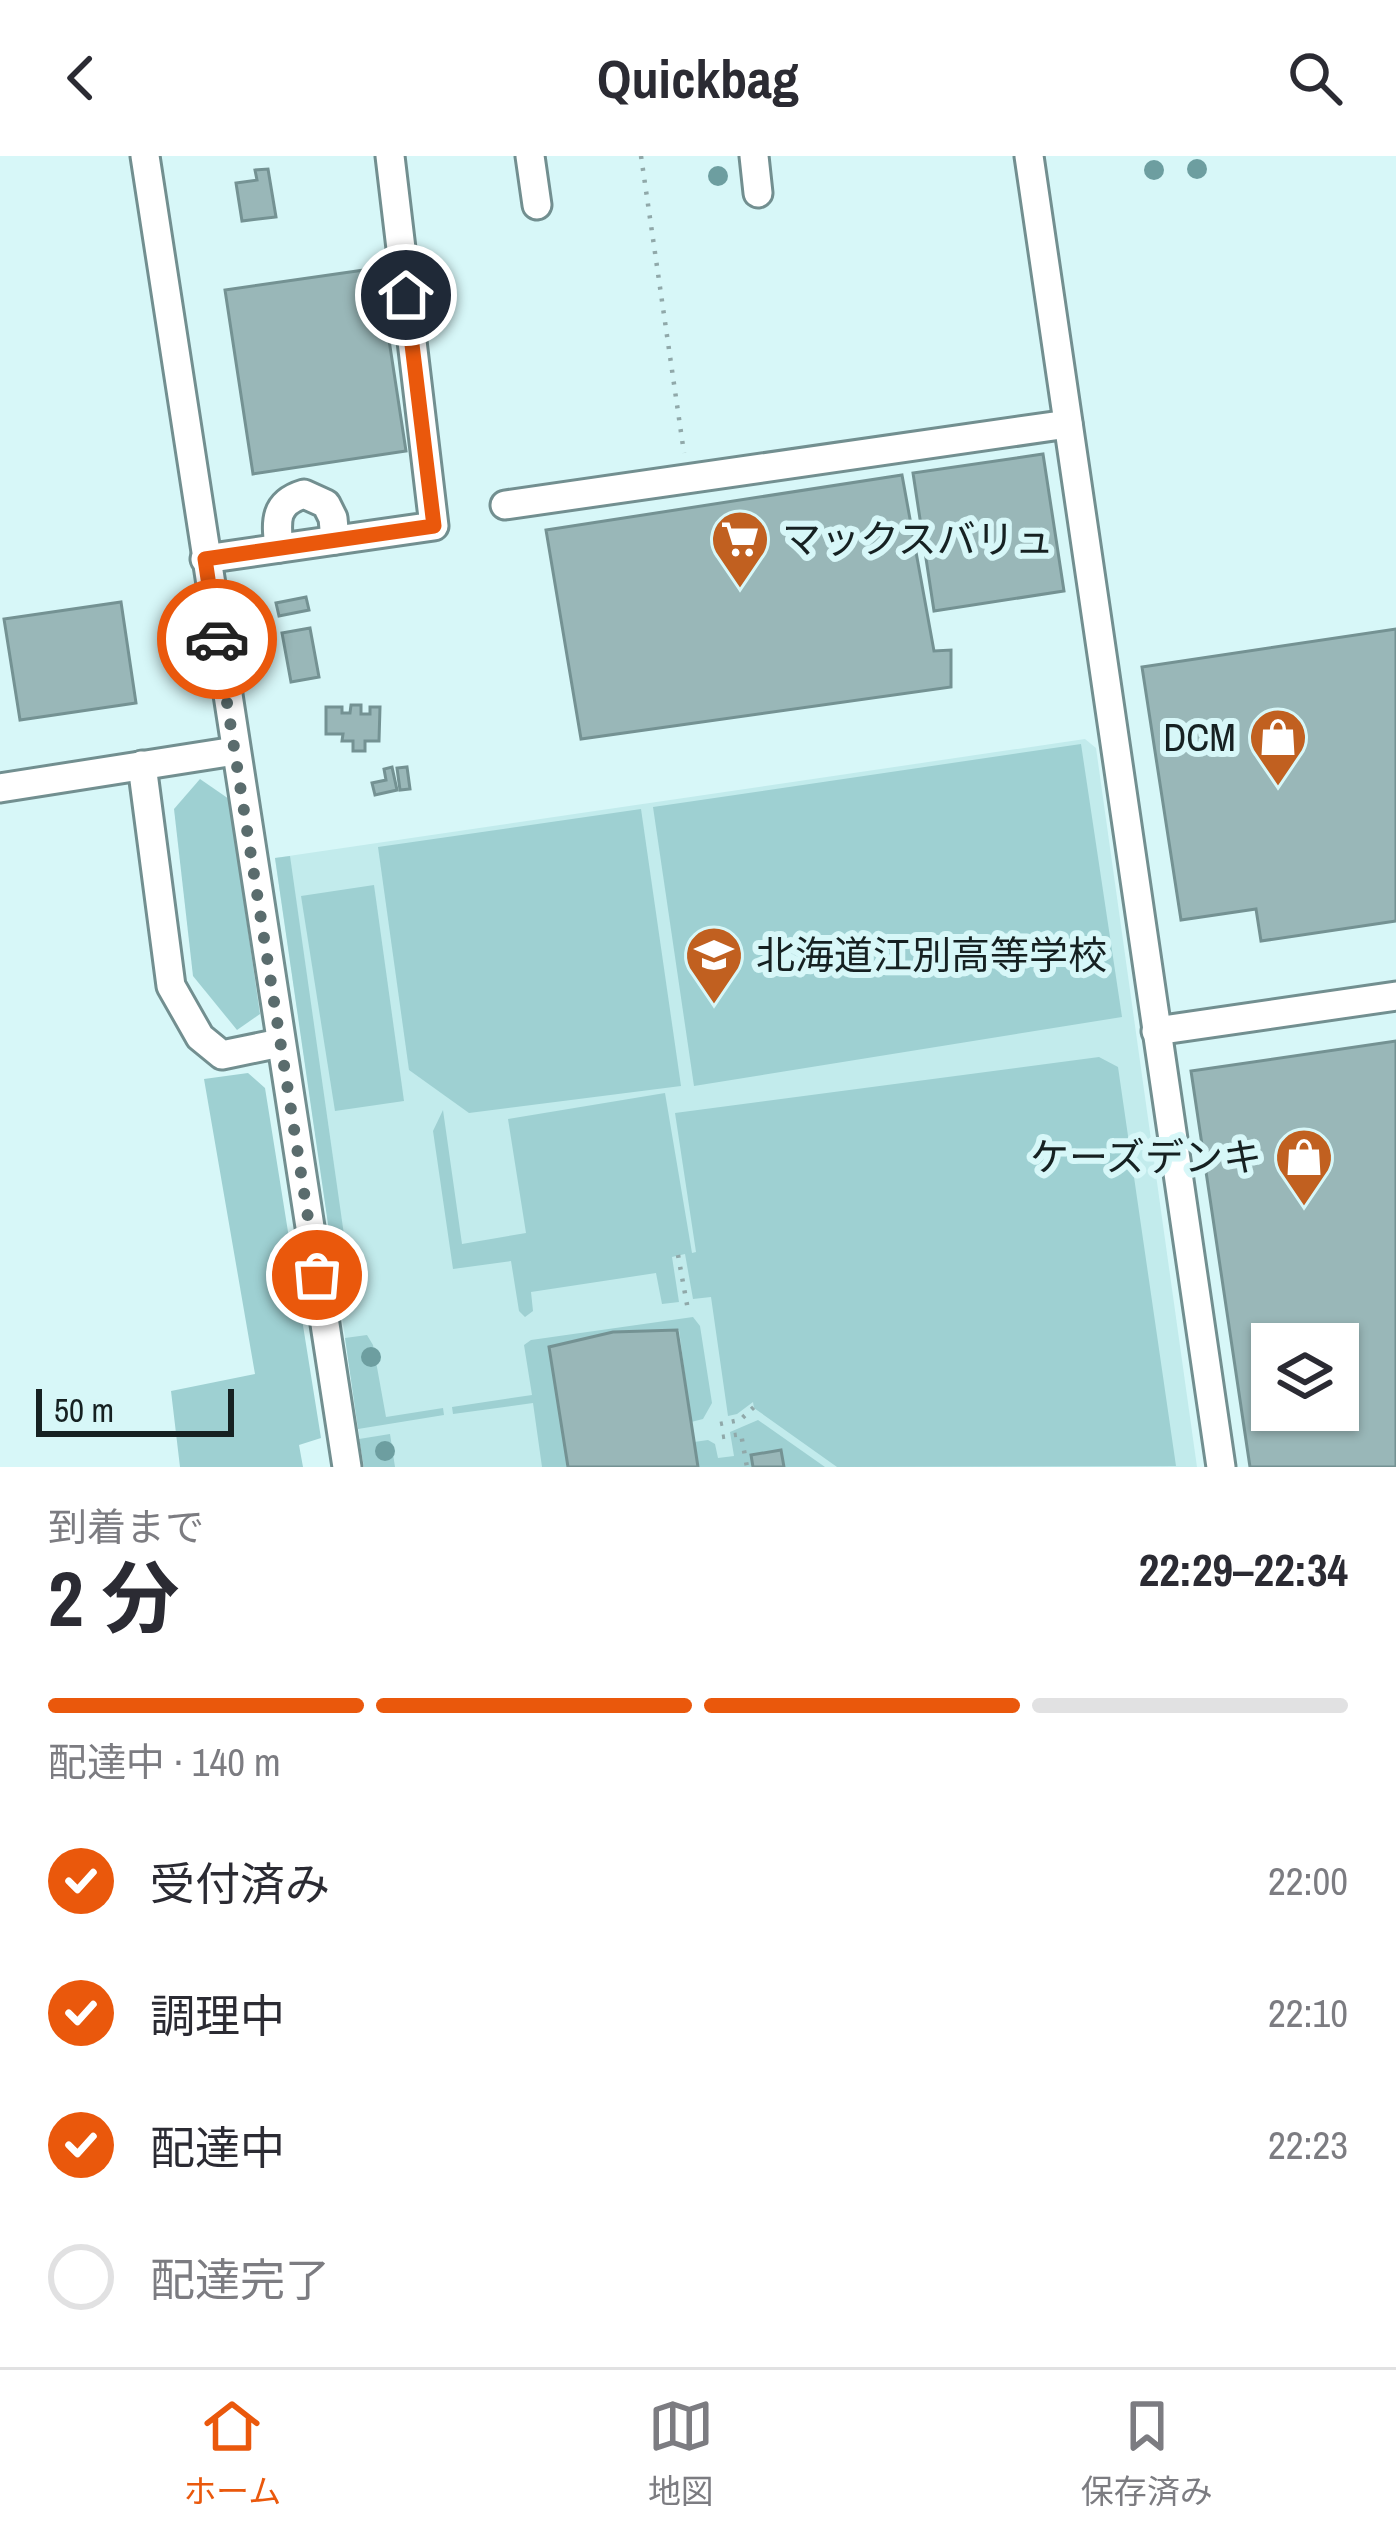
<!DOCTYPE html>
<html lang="ja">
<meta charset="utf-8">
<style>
:root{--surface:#fff;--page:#f2f2f3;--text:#2b2b33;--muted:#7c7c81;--line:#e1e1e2;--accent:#ea580c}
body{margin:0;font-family:"Archivo Narrow","Noto Sans JP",sans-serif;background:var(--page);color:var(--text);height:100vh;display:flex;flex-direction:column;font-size:45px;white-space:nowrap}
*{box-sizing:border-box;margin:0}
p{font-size:39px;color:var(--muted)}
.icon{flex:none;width:66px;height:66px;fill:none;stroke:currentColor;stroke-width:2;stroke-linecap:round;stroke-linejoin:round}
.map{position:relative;height:1311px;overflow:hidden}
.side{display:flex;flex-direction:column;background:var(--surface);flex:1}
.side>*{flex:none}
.fabs{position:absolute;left:1251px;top:1167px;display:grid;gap:24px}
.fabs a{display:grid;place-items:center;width:108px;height:108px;border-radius:0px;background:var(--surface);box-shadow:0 3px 9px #0004;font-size:60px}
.scale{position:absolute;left:36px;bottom:30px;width:198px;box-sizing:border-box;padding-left:12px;border:6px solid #162122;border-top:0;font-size:33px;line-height:42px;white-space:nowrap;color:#162122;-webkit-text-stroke:9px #d7f7f8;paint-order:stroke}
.pin{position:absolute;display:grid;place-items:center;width:102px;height:102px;color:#fff;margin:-51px;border:6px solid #fff;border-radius:50%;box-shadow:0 3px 12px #0007}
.courier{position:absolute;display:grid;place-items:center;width:120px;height:120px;margin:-60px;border:9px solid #ea580c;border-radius:50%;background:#fff;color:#222;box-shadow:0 3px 15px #0007}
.summary em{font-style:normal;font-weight:700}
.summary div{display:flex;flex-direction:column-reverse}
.summary{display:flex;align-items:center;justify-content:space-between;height:204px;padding:0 48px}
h1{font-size:78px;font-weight:700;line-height:90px}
.bar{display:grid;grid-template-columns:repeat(4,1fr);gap:18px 12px;align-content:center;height:144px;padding:0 48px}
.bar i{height:15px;border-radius:9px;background:var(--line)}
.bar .on{background:var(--accent)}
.bar p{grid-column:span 4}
ol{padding:0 48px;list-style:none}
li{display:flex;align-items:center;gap:36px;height:132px}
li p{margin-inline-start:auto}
li .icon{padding:12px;border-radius:50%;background:var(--accent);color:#fff;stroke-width:4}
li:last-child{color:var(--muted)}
li i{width:66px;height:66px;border:6px solid var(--line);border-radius:50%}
header{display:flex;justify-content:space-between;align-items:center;height:156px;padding:0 48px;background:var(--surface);font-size:54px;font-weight:700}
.tab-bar{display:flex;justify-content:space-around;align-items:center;height:168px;border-top:3px solid var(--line);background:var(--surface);font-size:33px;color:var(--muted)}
.tab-bar a{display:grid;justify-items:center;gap:6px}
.tab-bar .on{color:var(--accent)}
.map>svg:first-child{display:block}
.built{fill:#c2ebec}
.green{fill:#9ed0d2}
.building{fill:#99b7b8;stroke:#749293;stroke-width:3;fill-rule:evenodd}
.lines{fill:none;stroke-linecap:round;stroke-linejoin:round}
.minor-casing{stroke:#728f90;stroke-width:33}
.path{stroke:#90a8a9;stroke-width:4.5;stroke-dasharray:3 9;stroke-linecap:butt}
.minor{stroke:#fff;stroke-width:27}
.tree{fill:#6d9ea0}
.done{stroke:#5a6c6d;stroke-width:12;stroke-dasharray:0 21.6}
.route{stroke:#ea580c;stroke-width:15}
.labels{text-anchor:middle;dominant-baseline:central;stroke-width:12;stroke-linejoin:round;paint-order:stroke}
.poi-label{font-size:39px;fill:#162122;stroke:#d7f7f8;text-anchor:start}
</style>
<header><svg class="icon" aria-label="back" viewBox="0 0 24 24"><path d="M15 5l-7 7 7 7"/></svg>Quickbag<svg class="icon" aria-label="search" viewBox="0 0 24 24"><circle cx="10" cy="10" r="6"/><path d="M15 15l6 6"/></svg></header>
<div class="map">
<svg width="1396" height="1311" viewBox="0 0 1396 1311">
<rect width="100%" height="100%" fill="#d7f7f8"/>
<path class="built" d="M1085,583l11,9 101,719h-833l-89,-609z"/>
<g class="green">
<path d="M1081,588l41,273 -428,69 -41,-279z"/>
<path d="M200,623l29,20 31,215 -23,16 -44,-54 -19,-167z"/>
<path d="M641,653l40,277 -212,27 -60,-43 -31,-223z"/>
<path d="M290,700l64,449 -14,2 -65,-449z"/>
<path d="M374,729l30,216 -69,10 -34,-215z"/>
<path d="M1099,901l19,10 58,399 -339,1 -83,-59 -1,-6 -16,12 -9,2 -17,-119 -18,2 -8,-45 -13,3 7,45 -17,2 -6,-31 -125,19 2,19 -8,6 -6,-6 -8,-50 -58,8 -20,-138 10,-21 19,134 64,-11 -18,-114 157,-26 27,160 4,-1 -21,-139z"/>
<path d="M248,917l17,15 56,350 -22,7 4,22h-123l-9,-76 84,-17 -51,-295z"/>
<path d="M693,1161l7,9 12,77 -9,16 -12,3 -12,-92 -66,2 -64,15 19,120h-26l-9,-64 -80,11 -1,-7 80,-12 -8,-50 7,-5z"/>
<path d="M367,1179l6,10 13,72 57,-9 1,7 -86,14 -13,-91z"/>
<path d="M758,1264l67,47h-41l-4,-17 -28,5 1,12h-55l-4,-25 14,-2 7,4 3,14 16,-2 -4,-24z"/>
<path d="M390,1278l5,33h-31l-5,-28z"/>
</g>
<g class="building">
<path d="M268,13l8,48 -34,4 -6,-38 21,-3 -2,-10z"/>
<path d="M378,112l28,183 -153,23 -28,-184z"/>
<path d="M1043,298l21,137 -130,20 -21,-138z"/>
<path d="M902,319l32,176 17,-1v37l-370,52 -35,-209z"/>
<path d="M306,441l3,13 -30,6 -3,-13z"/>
<path d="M121,446l15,101 -116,17 -16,-101z"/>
<path d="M310,472l9,49 -28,5 -9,-49z"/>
<path d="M1396,473v292l-135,20 -5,-32 -75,11 -39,-253z"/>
<path d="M351,549h10v9h9v-7h10l-1,34h-14v10h-12v-10h-11l1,-7h-17v-27h16v6h8z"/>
<path d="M392,611l5,23 -22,5 -3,-12 14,-3 -2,-11z"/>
<path d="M407,611l3,22 -10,1 -3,-22z"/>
<path d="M1396,885v426h-146l-59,-396zM1272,1188h66v66h-66z"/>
<path d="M677,1174l21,137h-130l-19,-120 64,-15z"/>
<path d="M781,1294l3,17h-31l-2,-12z"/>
</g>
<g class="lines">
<g class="minor-casing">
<g id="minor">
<path d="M145,0l202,1311"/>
<path d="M530,0l7,49"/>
<path d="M754,0l4,37"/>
<path d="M1029,0l192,1311"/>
<path d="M505,349l563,-81"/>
<path d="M279,392c-3,-27 -5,-45 25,-54l22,10 7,14 2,22"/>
<path d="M205,403l229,-33 -44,-370"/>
<path d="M142,609l29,221 29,51 22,18 58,-12"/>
<path d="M0,632l235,-37"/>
<path d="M1156,875l240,-35"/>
</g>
</g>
<g class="path">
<path d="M641,0l43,297"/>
<path d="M678,1099l10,55"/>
<path d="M720,1268l20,-4 14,-13"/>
<path d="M722,1281l19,-3 6,33"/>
</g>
<use href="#minor" class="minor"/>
</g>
<g class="tree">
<circle cx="1197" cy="13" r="10"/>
<circle cx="1154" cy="14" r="10"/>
<circle cx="718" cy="20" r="10"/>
<circle cx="371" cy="1201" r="10"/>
<circle cx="385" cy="1295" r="10"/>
</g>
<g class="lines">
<path class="done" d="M217,483l100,636"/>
<path class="route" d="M217,483l-12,-80 229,-33 -28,-231"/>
</g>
<defs>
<g id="supermarket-pin" transform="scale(3)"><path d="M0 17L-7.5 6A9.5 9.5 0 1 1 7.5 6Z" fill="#c16020" stroke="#d7f7f8"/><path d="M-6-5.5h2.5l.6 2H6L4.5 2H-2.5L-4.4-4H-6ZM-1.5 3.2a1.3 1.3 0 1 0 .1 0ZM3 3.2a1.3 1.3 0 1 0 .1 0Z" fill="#fff"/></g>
<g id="shop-pin" transform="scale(3)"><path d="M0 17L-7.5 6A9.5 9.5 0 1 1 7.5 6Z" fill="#c16020" stroke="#d7f7f8"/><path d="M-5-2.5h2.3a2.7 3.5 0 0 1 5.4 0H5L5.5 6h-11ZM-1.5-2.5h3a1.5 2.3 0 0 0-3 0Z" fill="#fff"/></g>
<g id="school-pin" transform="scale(3)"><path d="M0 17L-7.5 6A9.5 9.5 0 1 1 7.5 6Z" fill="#c16020" stroke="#d7f7f8"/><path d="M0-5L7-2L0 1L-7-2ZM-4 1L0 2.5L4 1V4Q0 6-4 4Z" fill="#fff"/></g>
</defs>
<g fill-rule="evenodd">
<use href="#supermarket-pin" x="740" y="383"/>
<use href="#shop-pin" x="1278" y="581"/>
<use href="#school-pin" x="714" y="799"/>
<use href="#shop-pin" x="1304" y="1001"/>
</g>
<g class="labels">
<g class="poi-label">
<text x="782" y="383">マックスバリュ</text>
<text x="1236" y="581" text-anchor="end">DCM</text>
<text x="756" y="799">北海道江別高等学校</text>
<text x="1262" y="1001" text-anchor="end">ケーズデンキ</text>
</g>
</g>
</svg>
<div class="fabs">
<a><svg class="icon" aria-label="layers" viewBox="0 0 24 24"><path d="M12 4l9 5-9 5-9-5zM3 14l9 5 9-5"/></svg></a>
</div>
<div class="scale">50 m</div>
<div class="pin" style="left:317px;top:1119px;background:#ea580c"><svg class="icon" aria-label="bag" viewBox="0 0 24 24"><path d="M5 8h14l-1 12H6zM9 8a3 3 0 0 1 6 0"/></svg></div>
<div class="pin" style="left:406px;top:139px;background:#1f2937"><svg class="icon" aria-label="home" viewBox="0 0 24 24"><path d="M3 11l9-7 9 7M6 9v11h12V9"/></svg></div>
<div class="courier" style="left:217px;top:483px"><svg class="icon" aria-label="car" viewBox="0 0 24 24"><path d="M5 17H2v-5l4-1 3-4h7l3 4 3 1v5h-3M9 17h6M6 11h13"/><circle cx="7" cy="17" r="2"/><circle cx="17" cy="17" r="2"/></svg></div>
</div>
<section class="side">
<div class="summary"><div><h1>2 分</h1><p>到着まで</p></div><em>22:29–22:34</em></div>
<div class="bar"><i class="on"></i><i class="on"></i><i class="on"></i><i></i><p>配達中 · 140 m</p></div>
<ol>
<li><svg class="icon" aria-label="check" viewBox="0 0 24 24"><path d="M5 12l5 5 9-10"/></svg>受付済み<p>22:00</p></li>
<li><svg class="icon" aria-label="check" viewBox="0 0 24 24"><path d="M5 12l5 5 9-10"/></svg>調理中<p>22:10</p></li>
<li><svg class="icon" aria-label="check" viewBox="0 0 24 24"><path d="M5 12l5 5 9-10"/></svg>配達中<p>22:23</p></li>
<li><i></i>配達完了</li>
</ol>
</section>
<nav class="tab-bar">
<a class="on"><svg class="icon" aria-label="home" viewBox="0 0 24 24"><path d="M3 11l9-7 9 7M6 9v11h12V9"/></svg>ホーム</a>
<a><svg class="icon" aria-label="map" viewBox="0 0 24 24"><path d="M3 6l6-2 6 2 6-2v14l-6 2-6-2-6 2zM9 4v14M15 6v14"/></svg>地図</a>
<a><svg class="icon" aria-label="saved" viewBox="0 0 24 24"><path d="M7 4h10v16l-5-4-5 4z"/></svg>保存済み</a>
</nav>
